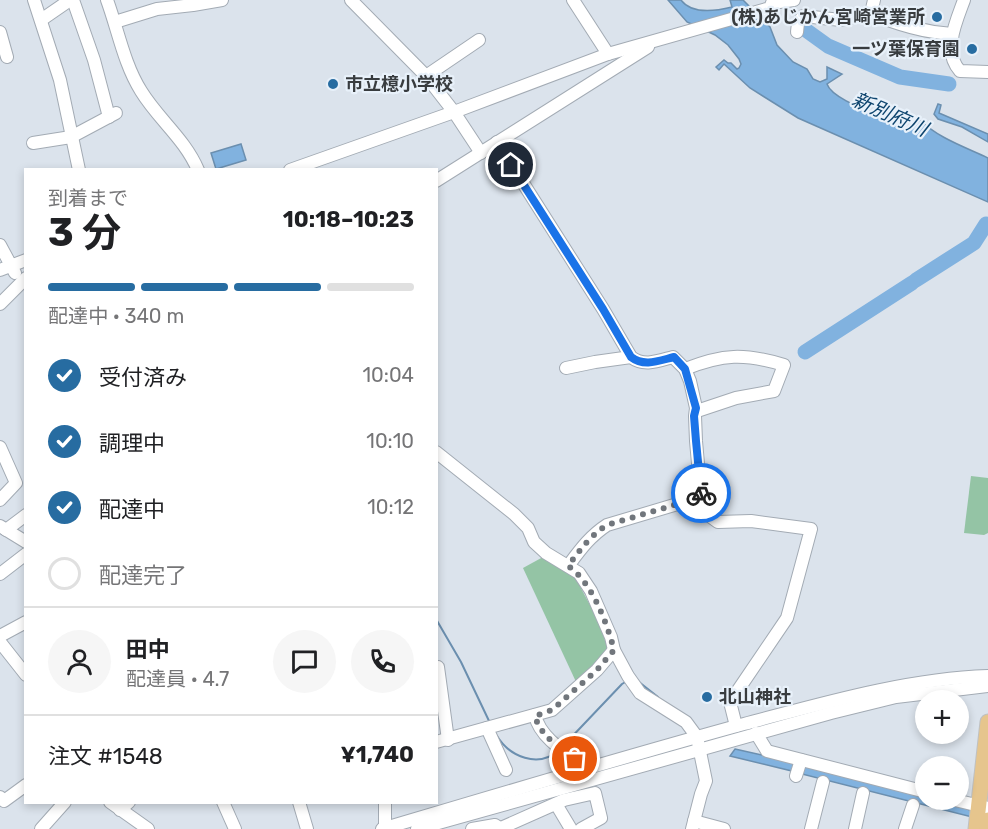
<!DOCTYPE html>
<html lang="ja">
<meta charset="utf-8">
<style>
:root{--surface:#fff;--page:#f6f6f6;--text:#202124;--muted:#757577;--line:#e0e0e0;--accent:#276ca1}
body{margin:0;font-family:Rubik,"Noto Sans JP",sans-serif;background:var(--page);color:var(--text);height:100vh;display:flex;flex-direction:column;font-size:22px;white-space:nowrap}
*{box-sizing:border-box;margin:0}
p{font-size:20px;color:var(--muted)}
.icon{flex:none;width:33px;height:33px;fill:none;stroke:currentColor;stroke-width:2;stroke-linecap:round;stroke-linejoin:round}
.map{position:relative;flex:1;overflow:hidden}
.side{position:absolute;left:24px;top:168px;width:414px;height:636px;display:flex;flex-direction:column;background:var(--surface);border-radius:0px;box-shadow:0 3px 9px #0003}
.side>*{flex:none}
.tools{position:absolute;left:915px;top:690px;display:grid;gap:12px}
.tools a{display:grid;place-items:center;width:54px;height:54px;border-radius:50%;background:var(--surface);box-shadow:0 3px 9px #0003;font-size:30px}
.pin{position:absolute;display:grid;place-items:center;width:51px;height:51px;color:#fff;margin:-26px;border:3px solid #fff;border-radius:50%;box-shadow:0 2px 6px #0007}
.courier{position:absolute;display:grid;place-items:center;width:60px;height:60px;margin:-30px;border:4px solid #1a73e8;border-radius:50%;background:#fff;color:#222;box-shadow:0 2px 8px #0007}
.summary em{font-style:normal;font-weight:700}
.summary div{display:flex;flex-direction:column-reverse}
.summary{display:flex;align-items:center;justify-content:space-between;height:102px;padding:0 24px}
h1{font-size:39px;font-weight:700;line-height:45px}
.bar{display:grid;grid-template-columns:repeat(4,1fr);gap:9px 6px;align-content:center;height:72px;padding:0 24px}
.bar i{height:8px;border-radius:4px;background:var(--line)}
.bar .on{background:var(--accent)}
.bar p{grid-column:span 4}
.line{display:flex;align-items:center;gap:15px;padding:0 24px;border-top:2px solid var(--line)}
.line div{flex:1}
.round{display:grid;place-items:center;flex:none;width:63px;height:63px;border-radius:32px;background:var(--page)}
ol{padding:0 24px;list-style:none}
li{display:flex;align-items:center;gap:18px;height:66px}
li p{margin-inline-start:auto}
li .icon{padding:6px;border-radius:50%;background:var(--accent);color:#fff;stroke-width:4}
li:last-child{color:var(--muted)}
li i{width:33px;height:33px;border:3px solid var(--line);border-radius:50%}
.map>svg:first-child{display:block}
.green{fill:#94c4a5}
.water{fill:#81b2df;stroke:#6b8faf;stroke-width:1.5}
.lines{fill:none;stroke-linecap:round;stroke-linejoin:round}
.stream{stroke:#6b8faf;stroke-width:2}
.river{stroke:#81b2df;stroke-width:15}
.minor-casing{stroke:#a3abb4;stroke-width:14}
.major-casing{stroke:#bfc1c2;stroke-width:17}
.minor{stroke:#fff;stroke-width:12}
.major{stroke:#e6c58d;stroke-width:15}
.done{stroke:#71767c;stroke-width:6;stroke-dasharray:0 10.8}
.route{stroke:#1a73e8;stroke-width:8}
.poi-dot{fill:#276ca1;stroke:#e8f1fa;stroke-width:2}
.labels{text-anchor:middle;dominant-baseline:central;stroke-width:4.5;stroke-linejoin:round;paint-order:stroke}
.poi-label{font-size:18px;font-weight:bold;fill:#383c3f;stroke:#e8f1fa;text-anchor:end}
.water-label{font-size:20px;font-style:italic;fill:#0d446e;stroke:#e8f1fa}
</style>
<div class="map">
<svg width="988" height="829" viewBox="0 0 988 829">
<rect width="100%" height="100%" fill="#dbe3ec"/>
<g class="green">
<path d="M971,476l17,2v55l-4,2 -20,-2z"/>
<path d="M543,557l32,20 23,43 10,29 -31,35 -54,-116z"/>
</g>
<g class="water">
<path d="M668,0h13c11,15 35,11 51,7l-2,-7h13l27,27 7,18 16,17 14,7 6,10 7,3 7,-3v-12l15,7 -15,10c6,18 62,33 79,44l7,-2 7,-6c18,18 45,27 68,38v44l-190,-84 -48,-30 -26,-24 -5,6 -3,-3 8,-7 4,3h3l6,6 2,-1 2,-4 -2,-5 -11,-14 -13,-10 -28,-13z"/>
<path d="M938,104l3,1 -2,8 49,21v8l-26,-15 -24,-8 -4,-5z"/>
<path d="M241,144l5,16 -30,9 -5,-16z"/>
<path d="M735,749l63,14 -2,9 -66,-16z"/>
<path d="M800,764l125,32 1,4c25,0 41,7 62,21l-190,-48z"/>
</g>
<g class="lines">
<g class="stream">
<path d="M436,619l25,43 29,61"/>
<path d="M639,682l19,15"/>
<path d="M497,736c13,21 41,32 61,15"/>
<path d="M564,745l58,-61 5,-3"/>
</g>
<g class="river">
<path d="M803,28l25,18 72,31 49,7"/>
<path d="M916,280l58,-37 12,-19 2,1"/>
<path d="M805,352l107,-69"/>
</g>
<g class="minor-casing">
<g id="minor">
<path d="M34,0l26,80 19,90"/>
<path d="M73,0l21,60 15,57"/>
<path d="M107,0c11,30 17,64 34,91 17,28 44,48 57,79"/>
<path d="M351,0l75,76 28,36 27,41"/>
<path d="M573,0l35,54"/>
<path d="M874,0l-3,13c27,12 52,19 81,21"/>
<path d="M964,0c-8,22 -22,51 -4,71l28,1"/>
<path d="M41,20l29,-20"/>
<path d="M115,22l42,-13 36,-4 29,-5"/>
<path d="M0,32l7,25"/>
<path d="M797,32l1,-9 5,-7 38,4 30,-7"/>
<path d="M426,76l53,-36"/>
<path d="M497,142l106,167 28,48c13,10 27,4 42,0l12,12 5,12 6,27 -1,8 1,25 5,56 10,20 7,5 33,-1 60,8 -24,89 -57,84 6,24"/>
<path d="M33,143l38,-6 45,-24"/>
<path d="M290,170l164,-58 154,-58 162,-46 2,-5 22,-3"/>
<path d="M436,181l212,-134"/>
<path d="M0,245l15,28"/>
<path d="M0,270l26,-10"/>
<path d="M0,304l26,-26"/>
<path d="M566,368l29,-6 36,-5"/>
<path d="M685,369c38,-15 59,-16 99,-4l-10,26 -38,7 -39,13"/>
<path d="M0,447l16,36 -16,17"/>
<path d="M436,452l78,62 14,14 6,14 12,11 33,20 12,18 20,46 3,13 14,26 12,17 46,29 11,15 9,44 -5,13 -9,35"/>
<path d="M0,526l26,16"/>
<path d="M6,530l20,-15"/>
<path d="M568,566c12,-16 22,-30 39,-41l94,-28"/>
<path d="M0,574l26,-20"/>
<path d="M0,636l26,-14"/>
<path d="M0,642l26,33"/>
<path d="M438,667l10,73"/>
<path d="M535,715c4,20 25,34 40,44"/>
<path d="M487,728l19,42"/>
<path d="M756,733l11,18 159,41"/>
<path d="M436,742l116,-32 45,-40 17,-20"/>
<path d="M796,776l5,-16"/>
<path d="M0,797l4,4 22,-16"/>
<path d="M955,800l33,8"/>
<path d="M110,802l38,27"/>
<path d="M223,802l12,27"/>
<path d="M299,802l8,27"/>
<path d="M385,802v27"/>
<path d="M556,804l15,25"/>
<path d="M120,810l9,-8"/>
<path d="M694,821l30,8"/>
<path d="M501,828l63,-28 31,-7 6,25 -20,11"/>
<path d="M41,829l24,-27"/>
<path d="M382,829c121,-36 241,-72 362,-105 80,-21 161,-45 244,-48"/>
<path d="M417,829l414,-116 65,-16 92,-11"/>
<path d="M472,829l23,-4 6,4"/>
<path d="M811,829l12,-47"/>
<path d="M855,829l8,-36"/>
<path d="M905,829l8,-24"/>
</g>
</g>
<g class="major-casing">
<g id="major">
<path d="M976,829l12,-107"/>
<path d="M987,829l1,-9"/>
</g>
</g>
<use href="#minor" class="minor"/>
<use href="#major" class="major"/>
</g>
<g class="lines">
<path class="done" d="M575,759c-16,-11 -35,-24 -40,-43l17,-6 45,-40 17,-20c-7,-27 -22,-68 -46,-84 12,-16 22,-30 39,-41l94,-28v-4"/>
<path class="route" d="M511,165l92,144 28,48c13,10 27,4 43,0l11,12 11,39 -2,8 2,25 5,52"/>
</g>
<g class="poi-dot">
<circle cx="937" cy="17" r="6"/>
<circle cx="972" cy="49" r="6"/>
<circle cx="333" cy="84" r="6"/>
<circle cx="707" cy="697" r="6"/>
</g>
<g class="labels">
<g class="poi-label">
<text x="925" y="17">(株)あじかん宮崎営業所</text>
<text x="960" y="49">一ツ葉保育園</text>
<text x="345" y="84" text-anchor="start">市立檍小学校</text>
<text x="719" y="697" text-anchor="start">北山神社</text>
</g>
<g class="water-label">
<text transform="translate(890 114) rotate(24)">新別府川</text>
</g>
</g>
</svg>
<div class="tools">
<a>+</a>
<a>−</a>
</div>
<div class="pin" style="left:575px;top:759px;background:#ea580c"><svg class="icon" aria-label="bag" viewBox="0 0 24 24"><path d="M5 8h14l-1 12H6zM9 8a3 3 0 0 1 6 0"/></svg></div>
<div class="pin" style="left:511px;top:165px;background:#1f2937"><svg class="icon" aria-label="home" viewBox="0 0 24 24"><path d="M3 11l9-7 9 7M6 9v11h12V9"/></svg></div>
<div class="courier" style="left:701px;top:493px"><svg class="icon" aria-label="bike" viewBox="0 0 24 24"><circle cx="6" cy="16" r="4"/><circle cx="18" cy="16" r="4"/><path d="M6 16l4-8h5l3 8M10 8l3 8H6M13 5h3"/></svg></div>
<section class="side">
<div class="summary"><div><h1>3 分</h1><p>到着まで</p></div><em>10:18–10:23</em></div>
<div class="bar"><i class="on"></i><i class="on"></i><i class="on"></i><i></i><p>配達中 · 340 m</p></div>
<ol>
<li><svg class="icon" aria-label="check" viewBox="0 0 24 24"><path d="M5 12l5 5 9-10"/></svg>受付済み<p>10:04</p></li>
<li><svg class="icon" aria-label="check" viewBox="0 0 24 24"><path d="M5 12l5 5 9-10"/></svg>調理中<p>10:10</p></li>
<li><svg class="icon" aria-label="check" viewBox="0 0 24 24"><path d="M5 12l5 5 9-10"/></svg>配達中<p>10:12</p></li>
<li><i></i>配達完了</li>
</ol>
<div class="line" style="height:108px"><a class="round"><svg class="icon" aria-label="person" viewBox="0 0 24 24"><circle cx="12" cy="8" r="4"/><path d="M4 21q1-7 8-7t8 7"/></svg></a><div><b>田中</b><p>配達員 · 4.7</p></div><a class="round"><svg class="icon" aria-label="chat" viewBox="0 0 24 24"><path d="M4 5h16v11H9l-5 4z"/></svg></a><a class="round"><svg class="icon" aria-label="phone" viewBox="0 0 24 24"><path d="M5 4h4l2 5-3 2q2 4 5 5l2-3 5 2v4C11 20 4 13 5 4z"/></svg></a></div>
<div class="line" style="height:78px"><div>注文 #1548</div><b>¥1,740</b></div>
</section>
</div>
